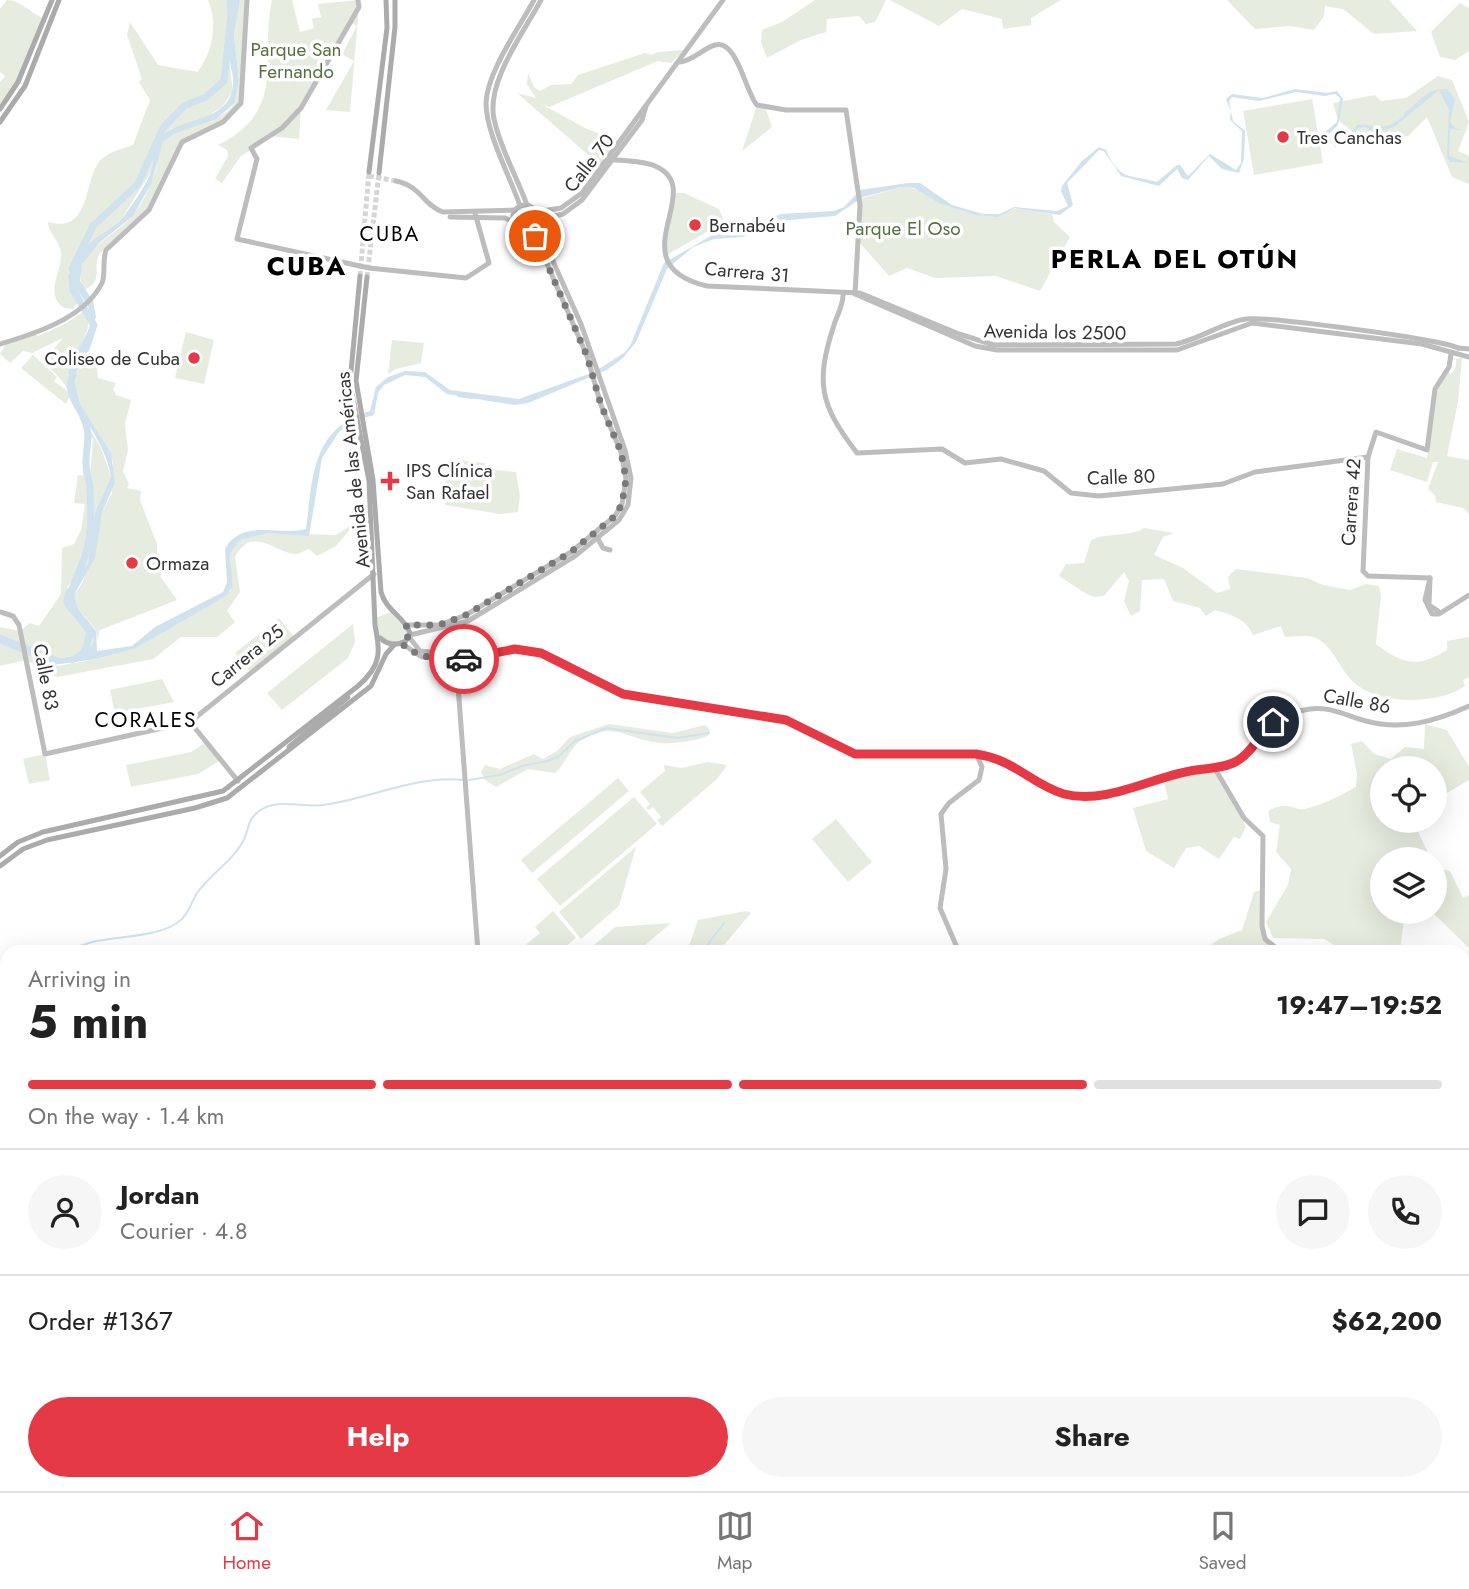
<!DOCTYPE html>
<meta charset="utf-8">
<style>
:root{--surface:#fff;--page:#f6f6f6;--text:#222;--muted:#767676;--line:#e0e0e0;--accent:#e63946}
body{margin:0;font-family:Jost,sans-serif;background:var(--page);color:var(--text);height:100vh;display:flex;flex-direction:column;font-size:26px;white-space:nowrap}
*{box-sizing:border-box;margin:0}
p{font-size:23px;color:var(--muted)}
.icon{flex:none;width:38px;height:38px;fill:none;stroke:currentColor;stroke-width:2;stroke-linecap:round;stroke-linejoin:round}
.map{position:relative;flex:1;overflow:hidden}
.sheet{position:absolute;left:0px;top:945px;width:1470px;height:546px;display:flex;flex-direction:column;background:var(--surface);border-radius:21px 21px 0 0;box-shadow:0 7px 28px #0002}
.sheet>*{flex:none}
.buttons{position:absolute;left:1370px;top:756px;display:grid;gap:14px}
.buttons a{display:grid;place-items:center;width:77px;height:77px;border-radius:50%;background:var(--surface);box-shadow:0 7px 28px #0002;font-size:35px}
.pin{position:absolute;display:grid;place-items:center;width:60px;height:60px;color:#fff;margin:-30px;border:4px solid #fff;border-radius:50%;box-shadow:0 2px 7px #0007}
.courier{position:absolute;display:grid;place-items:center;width:70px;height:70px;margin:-35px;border:5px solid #e63946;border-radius:50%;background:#fff;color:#222;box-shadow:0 2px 9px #0007}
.summary em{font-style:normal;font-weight:700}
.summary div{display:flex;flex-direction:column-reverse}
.summary{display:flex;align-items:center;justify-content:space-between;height:119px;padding:0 28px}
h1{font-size:46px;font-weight:700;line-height:52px}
.bar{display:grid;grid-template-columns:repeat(4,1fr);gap:10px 7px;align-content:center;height:84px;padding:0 28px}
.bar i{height:9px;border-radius:5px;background:var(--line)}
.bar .selected{background:var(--accent)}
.bar p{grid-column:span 4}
.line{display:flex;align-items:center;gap:18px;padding:0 28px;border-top:2px solid var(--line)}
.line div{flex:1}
.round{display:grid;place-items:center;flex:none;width:74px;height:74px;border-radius:37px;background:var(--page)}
.action{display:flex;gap:14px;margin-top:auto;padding:14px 28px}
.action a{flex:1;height:80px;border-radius:42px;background:var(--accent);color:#fff;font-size:28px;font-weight:700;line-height:80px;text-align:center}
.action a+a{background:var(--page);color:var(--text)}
.dock{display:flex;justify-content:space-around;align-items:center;height:98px;border-top:2px solid var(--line);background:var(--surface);font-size:19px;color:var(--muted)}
.dock a{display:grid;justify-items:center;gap:4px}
.dock .selected{color:var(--accent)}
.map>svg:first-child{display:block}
.green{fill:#e6ecdf}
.water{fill:#cfe2ee}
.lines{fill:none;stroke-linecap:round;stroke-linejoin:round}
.stream{stroke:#cfe2ee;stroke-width:2}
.river{stroke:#cfe2ee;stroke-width:7}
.secondary-tunnel{stroke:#d6d6d6;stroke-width:5;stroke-dasharray:5 2.5;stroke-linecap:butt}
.primary-tunnel{stroke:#d6d6d6;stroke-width:5;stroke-dasharray:5 2.5;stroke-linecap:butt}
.secondary{stroke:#bdbdbd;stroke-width:5}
.primary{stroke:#ababab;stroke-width:5}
.highway{stroke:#9a9a9a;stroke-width:7}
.secondary-bridge{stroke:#bdbdbd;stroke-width:5}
.done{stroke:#7a7a7a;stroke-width:7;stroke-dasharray:0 12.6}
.route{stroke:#e63946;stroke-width:9}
.poi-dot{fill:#e63946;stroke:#fff;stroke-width:2.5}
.labels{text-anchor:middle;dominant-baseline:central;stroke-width:7;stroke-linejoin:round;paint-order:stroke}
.park-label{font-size:19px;fill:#56703f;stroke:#fff}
.poi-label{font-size:19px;fill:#333;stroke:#fff;text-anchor:start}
.street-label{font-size:19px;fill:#333;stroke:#fff}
.neighbourhood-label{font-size:21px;letter-spacing:2px;fill:#000;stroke:#fff}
.district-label{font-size:26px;font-weight:bold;letter-spacing:2px;fill:#000;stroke:#fff}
</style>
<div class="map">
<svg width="1469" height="1491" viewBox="0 0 1469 1491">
<rect width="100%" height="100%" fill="#fff"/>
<g class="green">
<path d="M7,0c13,0 25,14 38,19l-22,53 -23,37v-27l5,-6 -5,-4v-63z"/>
<path d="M208,0h26l-7,43 6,48 -11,16 -16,10 -35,12 -16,16 -3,25 -30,48 -46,41 -4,10 9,29 -8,11 -9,-1c-21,-14 -1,-37 -3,-56 -2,-12 -13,-19 -13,-30 43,12 35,-39 51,-60 7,-10 23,-13 34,-17l17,-45 -11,-18 3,-3 -15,-44 3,-13 28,43 40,7c15,-22 20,-48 10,-72z"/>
<path d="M240,0h7l-6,103 -10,13 -49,26 -33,68 -49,43c-9,16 5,28 -16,37 -17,-38 30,-51 49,-75 10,-12 17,-28 22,-43 3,-10 3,-24 9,-31 18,-20 54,-14 71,-38l4,-23 -5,-45z"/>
<path d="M272,0h20l8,32 14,-4 -2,-9 9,-2 -3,-13 40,-4 1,7 -9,105 -24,-2 28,-49 -12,-7 15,-28 -7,-4 -49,86 -2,31 -29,-3 -30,21 -18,26 -7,-4 13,-23 -1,-6 -9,-5c71,-35 41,-87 54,-145z"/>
<path d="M815,0h71l-11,22 -9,2 -7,-8 -32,3 -1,13 -25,8 -34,18 -6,-16 1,-12 20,-8z"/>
<path d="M890,0h171l-30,18v7l-28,4 -1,-10 -40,-10 -23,17z"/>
<path d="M1227,0h162l28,31 -43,3 -31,-25 -18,-3 -1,10 -10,14 -25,-4 -34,3z"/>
<path d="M1460,3l9,5v43l-14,9 -15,-3 -9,-25z"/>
<path d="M684,50l-13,13 -13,-2 -109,46 -8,-3 46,25 32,12 -18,25 -84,-73 19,5 -9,-14 1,-11 6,14 6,4 11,-6 20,-1 7,-9 67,-22 6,2 7,-3z"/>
<path d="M1438,76l14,4 17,42 -11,29 11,5v28l-17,-7 -25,-60 -19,19 -48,2 -22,-18 -5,-17 42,-8 6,6 25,-3z"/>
<path d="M1312,99l11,64 -69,12 -11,-64z"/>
<path d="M757,105l8,2 7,20 -30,24z"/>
<path d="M902,187c23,0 49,24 76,28 20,4 19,-2 36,-6 12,-3 26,4 38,5l2,8 16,15 -30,54 -44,-15 -61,2 -28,-10 -18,8 -29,-33 -1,-44z"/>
<path d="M674,193h10l35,16 5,13 -59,34z"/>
<path d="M89,308c3,24 -10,38 -20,58l9,44 23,38 10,29 -16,35 -7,51 -20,23 -5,16c7,17 24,22 31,39l-9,14 -25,3 -60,-24v-7l20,4 10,-8 9,3 22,-32 1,-46 12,-4 7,-14 8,-51 -4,25 -11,-1 4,-28 12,1 3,-36c-23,-30 -13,-47 -47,-75l5,-13 12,-14 -31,15 -9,-2 -13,12 -10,-9 7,-12 27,-11 4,5 27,-12z"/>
<path d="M186,332l28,8 -10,44 -29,-6z"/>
<path d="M392,340l32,3 -3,20 -25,6 -8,5z"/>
<path d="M86,349l2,14 9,4 1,11 18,5 -3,6 3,6 15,5 -6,24 3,26 -5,21 6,13 -2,4 14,3 -1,9 17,44v13l10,12 -7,7 17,24 -77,30 -3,10 -1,-10 -25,-30 12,-18 19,-70 10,-19 1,-31 -32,-56 -7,-26z"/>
<path d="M33,355l24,22 -3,4 17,13 -5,10 -45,-36z"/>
<path d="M1462,358l-4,44 -11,54 22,4v54l-6,-6 -27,-6 -1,-7 -7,-6 10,-27h-5l-6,20 -37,-12 7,-21 30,9 11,-72 8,-16 5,4 5,-7v-8z"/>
<path d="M451,459l34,4 1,6 30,3 4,24 -2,16 -18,2 -55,-9 -1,-16z"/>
<path d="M357,521l-21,25 -19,10 -8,-7c-6,2 -10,6 -15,5 -21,-3 -42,-29 -59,3l5,35 -13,19 8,11 -18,15h-36l-28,22 -96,18 -31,-17 -26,6v-22l58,22 38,-7 38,-10 97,-58 -1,-37 10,-14 29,-7 67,2z"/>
<path d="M1144,528l30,5 -11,4 -9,18 29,13 34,25 13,-4 -2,-12 8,-8 71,9 16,7 27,5 16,-6 13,2 2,10 -5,48c28,21 41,24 71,6v-9l22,-4v40l-6,3 2,6c-27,19 -87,20 -113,-5 -12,-12 -21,-39 -39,-44 -8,-2 -19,0 -28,0l-4,-11 -28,9c-6,-16 -23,-21 -38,-25l-9,6 -6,-8 -27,-7 -9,-22 -22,1 -2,31 -9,5 -7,-15 5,-20 -5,-9 -20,24 -10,1 -9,-4 -26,-17 7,-12 18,-1 7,-23c17,-8 36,-2 53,-12z"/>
<path d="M390,612l16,13 2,14 -13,5 -17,-9 -2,-17z"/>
<path d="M279,618l16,20 -44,35 -16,-20z"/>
<path d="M353,624l2,18 -7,16 -66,52 -15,-17z"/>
<path d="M162,679l12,23 -59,11 -5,-23z"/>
<path d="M609,724l64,9 32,-8 5,5 -2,6c-14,5 -33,8 -48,7 -32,-3 -44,-23 -78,-3 -13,8 -16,24 -27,33l-27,-4 -32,18 -11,-7 -4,-8 4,-7 15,4 34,-15 9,5 14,-8 13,-14z"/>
<path d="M1425,724l22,6 22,37v13l-34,20v-32h-53v53h31l18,38h-49v53h53v-44l15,3 13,27 6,-3v53l-36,-35 -29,4 -4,35h-42l-22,-6 -12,-7 -51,-1 -7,-16 22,-37 3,-16 -15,-17 4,-27 -10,-3 -2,-11c21,-12 25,1 37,-2 19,-5 35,-13 51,-22l1,-13 -6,-30 11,-3 12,13 17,5 14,-12 19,2z"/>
<path d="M206,742l15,18 -23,14 -67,13 -5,-22 65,-13z"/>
<path d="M45,754l5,26 -21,4 -6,-25z"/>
<path d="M707,762l20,3 -10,14 -55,47 -5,-6 4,-3 -8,-10 -4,3 -3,-2 4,-4 -10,-12 25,-21 -1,-6 18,3z"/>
<path d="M1214,769l32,57 -6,13 -6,-2 -15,22 -20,-13 -13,2 -12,20 -28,-17 -13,-43 35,-9 -5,-20z"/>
<path d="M618,778l11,13 -97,82 -11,-13z"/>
<path d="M634,797l23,27 -97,82 -23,-27z"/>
<path d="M836,819l36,43 -24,20 -36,-43z"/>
<path d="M636,847l-17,59 -38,33 -22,-27z"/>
<path d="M1261,890l3,46 17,16h-79l17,-13 23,-9 12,-38z"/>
<path d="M553,911l23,27 -17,14h-42l23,-19 -5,-6z"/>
<path d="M746,911l5,2 -33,39h-31l11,-32z"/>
<path d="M671,923l-34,29h-39l-5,-6 22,-19z"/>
<path d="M403,1484h131l-10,7h-136z"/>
<path d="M730,1484h141l-1,7h-145z"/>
</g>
<path class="water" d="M234,0h6l-6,35 5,45 -4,23 -19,16 -43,15 -10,8 -12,42 -18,32 -34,27 -17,21 -2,17 13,20 3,16 -22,63 7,26 30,47 4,30 -13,29 -7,46 -24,42 25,31 1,20 35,-5 23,-19 68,-35 4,-10 -2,-33c17,-31 55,-13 81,-20 7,-51 5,-101 64,-118l6,-24 12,-10 17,-6 20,1 25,18 69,9 75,-27 30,-19 6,-7 34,-83 52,-30h19l46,-19 53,-3 10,-4 16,-17 48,-7h12l32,22 31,9h17l14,-7 43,4 11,-5 -7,-15 1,-5 20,-25 17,-14 7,3c14,31 22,24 51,32l20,-17h3l8,11 22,-22 26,16 5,-7 1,-32 -12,-11 1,-9 -5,-12 6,-5 31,4 32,-9 32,4 10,-2 6,8 -5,26 -9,9 9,9 7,-3 12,-15c14,-2 22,6 37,-2 19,-11 28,-36 53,-34l8,10 -5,23 5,6 9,2 -14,-1 -1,27 20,7 -19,-1 -3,-4 2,-48 -10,-20 -45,37 -19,6 -9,-6 -8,1 -12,15 -11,4 -10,-15 12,-10 3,-24 -5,-4 -10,2 -29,-4 -37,9 -27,-4 -3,4 4,20 12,10 -1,28 -5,14 -17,-4 -13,-13 -21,24 -6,-2 -5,-9 -18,17 -38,-10 -17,-25 -5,-1 -32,33 6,22 -13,10 -45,-7 -17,9 -23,-2 -36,-12 -25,-15 -12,-1 -39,10 -28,19 -57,5 -35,16 -29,2 -21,8 -26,22 -31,73 -13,16 -16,12 -79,33 -14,2 -67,-11 -22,-17 -20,-2 -21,10 -6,8 -4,22 -22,6 -13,11 -17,26 -13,78 -40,-3 -29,7 -10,14c-1,14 8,31 -4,42l-92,53 -38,10 -43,6 -53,-21v-10l60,24 25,-3 9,-14c-6,-16 -24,-22 -31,-39l2,-10 23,-29 7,-51 16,-35c-5,-37 -37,-64 -42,-102 -3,-18 22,-36 22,-58 -1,-18 -23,-28 -19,-48 6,-26 35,-34 51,-52 10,-13 22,-30 28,-45 4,-12 0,-26 10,-35 19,-19 53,-14 68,-38 11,-18 -3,-39 -2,-57 0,-14 4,-28 7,-42z"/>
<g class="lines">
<g class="stream">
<path d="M1405,114l12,-10"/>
<path d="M458,396l14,2"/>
<path d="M526,398l11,-4"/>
<path d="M485,399l11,2"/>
<path d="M469,780l31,-5 22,-9 26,-5 11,-5 16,-15 31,-13 71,10 32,-5"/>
<path d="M71,952c23,-20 75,-9 106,-29 12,-8 13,-19 20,-30 14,-20 39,-34 48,-56 3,-7 3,-14 8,-20 17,-22 47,-9 70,-12 46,-6 93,-30 140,-25"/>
<path d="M702,952l22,-29"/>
<path d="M0,998l7,2"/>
<path d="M0,1433l2,-22 5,-7"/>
</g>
<g class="river">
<path d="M86,349l8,-24 -21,-35 -1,-14 3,-3 -3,-4 21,-43 45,-42 25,-56 21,-22 22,-9 18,-16 7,-66 -1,-15"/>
<path d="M72,660c16,-6 15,-15 18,-29 -34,-38 -13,-42 -3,-82 5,-18 4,-40 3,-59 0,-10 -4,-14 -4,-25 -1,-13 4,-23 1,-37 -3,-18 -24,-34 -14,-53"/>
</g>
<path class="secondary-tunnel" d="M369,176l27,5"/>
<g class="primary-tunnel">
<path d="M360,276l9,-104"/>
<path d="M367,277l12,-104"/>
</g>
<g class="secondary">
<path d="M358,0l1,7 -58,101 -19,20 -31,20 6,11 -20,80 132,29 97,10 23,-15 -14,-50"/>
<path d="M680,62c14,-2 22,-13 35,-17 22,-7 31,49 42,60l29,5h60l14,95 -5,89"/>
<path d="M606,159c15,2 35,1 49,7 55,23 -40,98 52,120l153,7 99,41 35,11 182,-1c24,-5 50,-23 70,-25 21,-3 201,21 212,29"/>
<path d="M396,181c25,5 27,24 47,31l72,-2"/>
<circle cx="525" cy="217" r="12"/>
<path d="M527,205c-10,-28 -27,-57 -33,-86 -8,-37 30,-87 47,-119"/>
<path d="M520,206c-10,-30 -34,-73 -34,-103 1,-31 33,-75 48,-103"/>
<path d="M536,212l25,-4 21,-15 141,-193"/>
<path d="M450,217l55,1 8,4"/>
<path d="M537,220l26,-6 19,-14 60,-80 4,-14"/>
<path d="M543,237l10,-20"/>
<path d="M843,293c1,11 -6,22 -9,32 -19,58 -14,80 23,128l85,-4 23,14 36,-4 25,7 18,5 27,22 28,3 124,-12 32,-12 113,-15"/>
<path d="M855,294l120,52 22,4h180l75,-27 170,21 47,13"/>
<path d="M0,344c34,-10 85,-26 102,-61 4,-10 0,-22 4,-33l43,-40 33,-68 41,-20 18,-19 6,-103"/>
<path d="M1458,348l11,1"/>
<path d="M598,539l5,9 7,2"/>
<path d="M1430,578l-62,-2 -5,-5 5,-114 8,-25 51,18 8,-61 14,-22 2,-13"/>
<path d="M1430,578l-5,22 7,14h7l30,-19"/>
<path d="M1430,578l-1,27 9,6"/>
<path d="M0,612l13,4 6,9 26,129 145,-32 184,-148"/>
<path d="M464,623l-8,36 22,293"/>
<path d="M406,625h33l27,-10 105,-63 44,-36 7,-12 4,-25 -5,-27 -20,-47 -14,-49 -52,-120 -7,-6"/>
<path d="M410,635l58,-14 107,-65 44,-36 9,-15 3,-27 -6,-28 -44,-126 -45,-101"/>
<path d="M409,637l11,14 29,3"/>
<path d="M401,643l21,14 27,1"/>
<path d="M464,659l41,-9 27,1 26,8 65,35 163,26 64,33 126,1c37,5 54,29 87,39 37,12 88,-14 124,-22 16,-3 32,-2 47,-8 9,-4 13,-12 19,-19 15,-20 31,-31 57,-35 20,-3 37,7 56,12 36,10 70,0 103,-15"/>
<path d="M190,722l48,59"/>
<path d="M1214,767l30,51 19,18 -1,90 3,13 16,13"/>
<path d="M959,952l-19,-44 6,-39 -5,-55 8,-11 30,-23 3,-13 -6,-13"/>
<path d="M1327,952h15"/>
<path d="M655,1491l7,-7"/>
<path d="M870,1491l1,-7"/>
</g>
<g class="primary">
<path d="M0,109l18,-27 34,-82"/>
<path d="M0,122l25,-36 34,-86"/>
<path d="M369,172l18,-144 -1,-28"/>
<path d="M379,173l16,-146v-27"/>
<path d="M367,277l-11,104 17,99 8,112c5,19 23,24 29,41l-4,8c-9,5 -18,4 -26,-3"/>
<path d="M289,747l59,-50"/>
<path d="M0,856l18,-14 25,-10 180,-41 135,-105c24,-21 22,-33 17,-61l-6,-144 -19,-99 10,-106"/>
<path d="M0,866l23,-17 24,-9 148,-32 32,-10 144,-112 15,-32 9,-10"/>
</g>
<g class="highway">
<path d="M1463,1027l6,-7"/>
<path d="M0,1269l7,-3"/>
</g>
<g class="secondary-bridge">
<path d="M449,654l16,1"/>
<path d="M449,658l15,1"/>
</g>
</g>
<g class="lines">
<path class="done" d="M464,659c-25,-1 -42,2 -63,-16l9,-8 -4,-10h33l27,-10 105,-63 44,-36 7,-12 4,-25 -5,-27 -20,-47 -14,-49 -52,-120"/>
<path class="route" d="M464,659l51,-10 26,4 82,41 163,26 69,34h121c40,6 55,30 88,40 41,11 86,-16 126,-23 15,-3 33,-2 47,-10 15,-8 23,-28 36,-39"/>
</g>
<g class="poi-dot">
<circle cx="1283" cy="137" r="7"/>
<circle cx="695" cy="225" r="7"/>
<circle cx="194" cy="358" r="7"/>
<path d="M386.5 470.5h7v7h7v7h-7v7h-7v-7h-7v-7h7z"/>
<circle cx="132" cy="563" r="7"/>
</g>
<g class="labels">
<g class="park-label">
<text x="296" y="49">Parque San<tspan x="296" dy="22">Fernando</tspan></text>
<text x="903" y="228">Parque El Oso</text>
</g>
<g class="poi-label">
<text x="1297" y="137">Tres Canchas</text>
<text x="709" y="225">Bernabéu</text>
<text x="180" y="358" text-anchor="end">Coliseo de Cuba</text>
<text x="406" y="470">IPS Clínica<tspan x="406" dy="22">San Rafael</tspan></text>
<text x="146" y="563">Ormaza</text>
</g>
<g class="street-label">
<text transform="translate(589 163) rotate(-52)">Calle 70</text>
<text transform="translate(747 272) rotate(5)">Carrera 31</text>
<text transform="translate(1055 332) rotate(1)">Avenida los 2500</text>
<text transform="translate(353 470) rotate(-96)">Avenida de las Américas</text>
<text transform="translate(1121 477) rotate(-2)">Calle 80</text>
<text transform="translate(1351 502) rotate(-86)">Carrera 42</text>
<text transform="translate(247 656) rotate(-39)">Carrera 25</text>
<text transform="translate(46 677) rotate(79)">Calle 83</text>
<text transform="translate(1357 701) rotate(10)">Calle 86</text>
</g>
<g class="neighbourhood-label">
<text x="390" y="234">CUBA</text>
<text x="146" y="720">CORALES</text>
</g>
<g class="district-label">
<text x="1175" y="259">PERLA DEL OTÚN</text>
<text x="307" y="266">CUBA</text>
</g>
</g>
</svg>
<div class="buttons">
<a><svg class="icon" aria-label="locate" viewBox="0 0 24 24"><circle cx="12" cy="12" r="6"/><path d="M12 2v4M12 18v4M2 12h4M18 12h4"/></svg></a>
<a><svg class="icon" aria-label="layers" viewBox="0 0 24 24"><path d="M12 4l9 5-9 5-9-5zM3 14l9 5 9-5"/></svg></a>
</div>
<div class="pin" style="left:535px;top:236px;background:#ea580c"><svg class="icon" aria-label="bag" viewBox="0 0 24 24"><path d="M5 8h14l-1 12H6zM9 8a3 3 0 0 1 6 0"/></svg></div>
<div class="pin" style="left:1273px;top:722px;background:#1f2937"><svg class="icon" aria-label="home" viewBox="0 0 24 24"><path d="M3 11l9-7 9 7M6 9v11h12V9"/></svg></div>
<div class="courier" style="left:464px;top:659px"><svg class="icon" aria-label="car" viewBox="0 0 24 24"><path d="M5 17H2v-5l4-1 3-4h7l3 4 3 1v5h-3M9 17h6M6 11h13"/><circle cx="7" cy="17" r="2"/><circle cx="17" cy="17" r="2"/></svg></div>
<section class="sheet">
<div class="summary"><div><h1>5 min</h1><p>Arriving in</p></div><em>19:47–19:52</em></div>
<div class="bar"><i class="selected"></i><i class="selected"></i><i class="selected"></i><i></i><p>On the way · 1.4 km</p></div>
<div class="line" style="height:126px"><a class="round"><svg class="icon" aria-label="person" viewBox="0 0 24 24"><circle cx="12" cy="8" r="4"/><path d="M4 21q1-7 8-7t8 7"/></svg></a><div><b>Jordan</b><p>Courier · 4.8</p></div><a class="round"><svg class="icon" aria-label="chat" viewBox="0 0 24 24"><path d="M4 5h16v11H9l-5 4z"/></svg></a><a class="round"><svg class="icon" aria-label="phone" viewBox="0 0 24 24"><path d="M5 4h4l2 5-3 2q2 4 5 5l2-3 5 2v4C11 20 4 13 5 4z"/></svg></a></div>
<div class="line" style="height:91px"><div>Order #1367</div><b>$62,200</b></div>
<div class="action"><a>Help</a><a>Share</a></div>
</section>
</div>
<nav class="dock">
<a class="selected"><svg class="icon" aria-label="home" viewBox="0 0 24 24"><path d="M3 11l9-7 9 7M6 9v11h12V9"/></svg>Home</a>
<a><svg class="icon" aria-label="map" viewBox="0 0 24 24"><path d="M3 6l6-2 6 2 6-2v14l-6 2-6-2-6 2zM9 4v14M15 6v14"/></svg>Map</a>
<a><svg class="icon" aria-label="saved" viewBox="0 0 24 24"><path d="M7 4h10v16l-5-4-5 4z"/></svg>Saved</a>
</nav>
